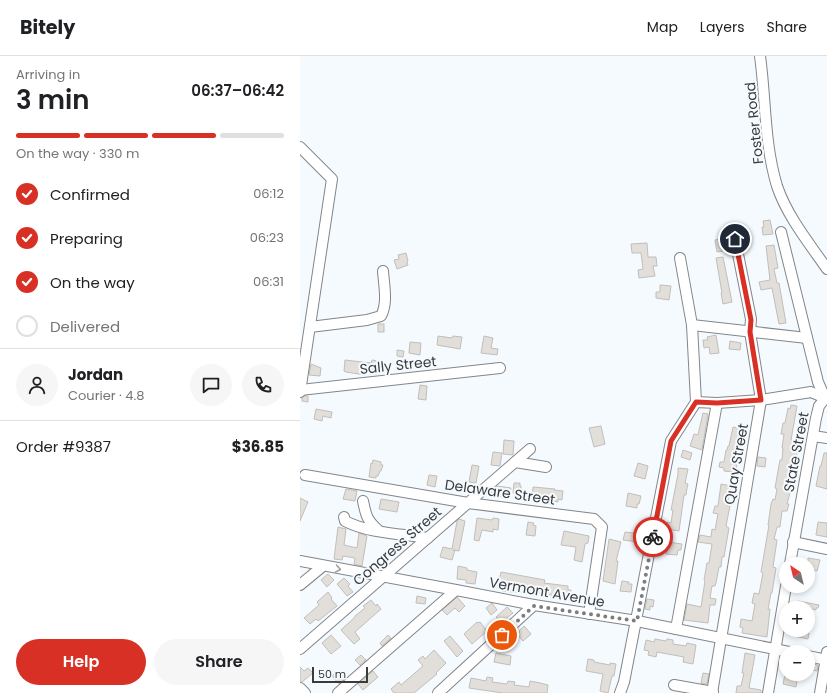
<!DOCTYPE html>
<meta charset="utf-8">
<style>
:root{--surface:#fff;--page:#f6f6f6;--text:#202124;--muted:#757577;--line:#e0e0e0;--accent:#d93025}
body{margin:0;font-family:Poppins,sans-serif;background:var(--page);color:var(--text);height:100vh;display:flex;flex-direction:column;font-size:15px;white-space:nowrap}
*{box-sizing:border-box;margin:0}
p{font-size:13px;color:var(--muted)}
.icon{flex:none;width:22px;height:22px;fill:none;stroke:currentColor;stroke-width:2;stroke-linecap:round;stroke-linejoin:round}
.map{position:relative;flex:1;overflow:hidden}
.details{display:flex;flex-direction:column;background:var(--surface);width:300px}
.details>*{flex:none}
.needle{width:26px;rotate:325deg}
.fabs{position:absolute;left:479px;top:501px;display:grid;gap:8px}
.fabs a{display:grid;place-items:center;width:36px;height:36px;border-radius:50%;background:var(--surface);box-shadow:0 2px 6px #0003;font-size:20px}
.scale{position:absolute;left:12px;bottom:10px;width:56px;box-sizing:border-box;padding-left:4px;border:2px solid #393b3d;border-top:0;font-size:11px;line-height:14px;white-space:nowrap;color:#393b3d;-webkit-text-stroke:3px #f5fafe;paint-order:stroke}
.pin{position:absolute;display:grid;place-items:center;width:34px;height:34px;color:#fff;margin:-17px;border:2px solid #fff;border-radius:50%;box-shadow:0 1px 4px #0007}
.courier{position:absolute;display:grid;place-items:center;width:40px;height:40px;margin:-20px;border:3px solid #d93025;border-radius:50%;background:#fff;color:#222;box-shadow:0 1px 5px #0007}
.summary em{font-style:normal;font-weight:600}
.summary div{display:flex;flex-direction:column-reverse}
.summary{display:flex;align-items:center;justify-content:space-between;height:68px;padding:0 16px}
h1{font-size:26px;font-weight:600;line-height:30px}
.bar{display:grid;grid-template-columns:repeat(4,1fr);gap:6px 4px;align-content:center;height:48px;padding:0 16px}
.bar i{height:5px;border-radius:3px;background:var(--line)}
.bar .on{background:var(--accent)}
.bar p{grid-column:span 4}
.line{display:flex;align-items:center;gap:10px;padding:0 16px;border-top:1px solid var(--line)}
.line div{flex:1}
.round{display:grid;place-items:center;flex:none;width:42px;height:42px;border-radius:21px;background:var(--page)}
ol{padding:0 16px;list-style:none}
li{display:flex;align-items:center;gap:12px;height:44px}
li p{margin-inline-start:auto}
li .icon{padding:4px;border-radius:50%;background:var(--accent);color:#fff;stroke-width:4}
li:last-child{color:var(--muted)}
li i{width:22px;height:22px;border:2px solid var(--line);border-radius:50%}
.button{display:flex;gap:8px;margin-top:auto;padding:8px 16px}
.button a{flex:1;height:46px;border-radius:24px;background:var(--accent);color:#fff;font-size:16px;font-weight:600;line-height:46px;text-align:center}
.button a+a{background:var(--page);color:var(--text)}
header{display:flex;align-items:center;gap:24px;box-sizing:border-box;height:56px;padding:0 20px;background:var(--surface);border-bottom:1px solid var(--line)}
header strong{font-size:19px}
nav{display:flex;gap:22px;margin-inline-start:auto;font-size:14px}
main{display:flex;flex:1;min-height:0}
.map>svg:first-child{display:block}
.building{fill:#e2deda;stroke:#c2beba}
.lines{fill:none;stroke-linecap:round;stroke-linejoin:round}
.minor-casing{stroke:#82868a;stroke-width:12}
.minor{stroke:#fff;stroke-width:10}
.oneway{stroke:#9c9d9e}
.done{stroke:#7b7e81;stroke-width:4;stroke-dasharray:0 7.2}
.route{stroke:#d93025;stroke-width:5}
.labels{text-anchor:middle;dominant-baseline:central;stroke-width:4;stroke-linejoin:round;paint-order:stroke}
.street-label{font-size:14px;fill:#393b3d;stroke:#f5fafe}
</style>
<header>
<strong>Bitely</strong>
<nav><a>Map</a><a>Layers</a><a>Share</a></nav>
</header>
<main>
<section class="details">
<div class="summary"><div><h1>3 min</h1><p>Arriving in</p></div><em>06:37–06:42</em></div>
<div class="bar"><i class="on"></i><i class="on"></i><i class="on"></i><i></i><p>On the way · 330 m</p></div>
<ol>
<li><svg class="icon" aria-label="check" viewBox="0 0 24 24"><path d="M5 12l5 5 9-10"/></svg>Confirmed<p>06:12</p></li>
<li><svg class="icon" aria-label="check" viewBox="0 0 24 24"><path d="M5 12l5 5 9-10"/></svg>Preparing<p>06:23</p></li>
<li><svg class="icon" aria-label="check" viewBox="0 0 24 24"><path d="M5 12l5 5 9-10"/></svg>On the way<p>06:31</p></li>
<li><i></i>Delivered</li>
</ol>
<div class="line" style="height:72px"><a class="round"><svg class="icon" aria-label="person" viewBox="0 0 24 24"><circle cx="12" cy="8" r="4"/><path d="M4 21q1-7 8-7t8 7"/></svg></a><div><b>Jordan</b><p>Courier · 4.8</p></div><a class="round"><svg class="icon" aria-label="chat" viewBox="0 0 24 24"><path d="M4 5h16v11H9l-5 4z"/></svg></a><a class="round"><svg class="icon" aria-label="phone" viewBox="0 0 24 24"><path d="M5 4h4l2 5-3 2q2 4 5 5l2-3 5 2v4C11 20 4 13 5 4z"/></svg></a></div>
<div class="line" style="height:52px"><div>Order #9387</div><b>$36.85</b></div>
<div class="button"><a>Help</a><a>Share</a></div>
</section>
<div class="map">
<svg width="527" height="637" viewBox="0 0 527 637">
<rect width="100%" height="100%" fill="#f5fafe"/>
<g class="building">
<path d="M470,164l3,14 -10,1 -1,-8h2l-1,-6z"/>
<path d="M421,183l2,12 -6,1 -2,-12z"/>
<path d="M347,187l1,14h8l1,9h-4l2,10 -16,2 -1,-8 5,-1 -2,-16h-9l-1,-9z"/>
<path d="M474,189l4,23 -4,1 3,14h2l7,40 -7,1 -7,-36 -11,2 -2,-8 11,-2 -4,-34z"/>
<path d="M106,197l2,8 -1,1 1,3 -11,4 -3,-9 5,-1 -1,-4z"/>
<path d="M423,201l9,45 -9,2 -2,-11h1l-6,-35z"/>
<path d="M360,229l11,1 -2,14 -13,-2v-6h4z"/>
<rect x="78" y="268" width="6" height="8"/>
<path d="M416,279l3,18 -9,1 -1,-7 -5,1 -1,-8h5l-1,-3z"/>
<path d="M138,280l14,2 1,-2 9,1 -2,12 -23,-4z"/>
<path d="M184,280l9,2 -2,10 7,1 -1,6 -16,-2z"/>
<path d="M430,285l11,2 -1,7 -11,-1z"/>
<path d="M110,286l11,1 -1,12 -11,-2z"/>
<path d="M97,294l7,1 -1,6 -6,-1z"/>
<path d="M45,304l26,3 1,-3 7,1 -2,13 -12,-2v3l-19,-3 -2,-1z"/>
<path d="M11,308l10,4 -1,8 -11,-1z"/>
<path d="M120,329l7,1 -1,14 -8,-1z"/>
<path d="M5,340h3v6l-6,-1v-3z"/>
<path d="M491,349l6,1 -6,34 8,3 -5,28 -2,-1 -2,12h3l-6,22h2l-2,7h-5l-2,16h-3l-3,12 3,1 -4,27 3,1 -4,25h-1l-3,16h2l-3,28 -25,-4 1,-5 -3,-1 1,-8 11,2 3,-17 -3,-1 2,-10 5,1 4,-21 -2,-1 8,-47h-1l3,-21 2,-5 2,1 2,-11 -2,-1 3,-17 2,-11h2l1,-12h-1l2,-14h-3l2,-11h2l3,-15 2,1z"/>
<path d="M16,353l16,3 -1,6 -8,-2 -1,5 -8,-2z"/>
<path d="M403,357l5,1 -6,36 -12,-4 4,-12 4,1z"/>
<path d="M301,370l4,18 -11,3 -5,-19z"/>
<path d="M433,371l9,2 -1,4h3l-2,9 -3,-1 -1,2 -3,19v2h2l-1,6h-2l-1,2 -9,-1v-3l-5,-1 1,-5h4l2,-12h1l1,-4h1z"/>
<path d="M204,384l10,1 -1,14 -10,-1z"/>
<path d="M383,394l9,3 -2,7 -9,-3z"/>
<path d="M193,396l9,1 -2,13 -9,-1z"/>
<path d="M524,397h3v36l-11,-3 4,-20h1z"/>
<path d="M458,401l8,1 -1,9 -8,-1z"/>
<path d="M73,404l8,2v3h2l-2,6h-1l-2,5h-2v2l-7,-1 2,-14 1,1z"/>
<path d="M338,407l10,3 -3,13 -11,-3z"/>
<path d="M172,409l7,1 -3,17 -7,-1z"/>
<path d="M378,412l10,1 -3,14 3,1 -1,4 -1,7h-2l-5,36 -13,-2 1,-7 4,1 2,-13h-2l7,-36z"/>
<path d="M129,419l8,1 -2,11 -8,-2z"/>
<path d="M214,427h6v3h1v8l-8,-1z"/>
<path d="M421,428l10,2 -4,20h3l-4,20 3,2 -5,29h-2l-1,10h-2l-3,16 -1,3h-3l-2,12 6,1 -1,6h-5l-2,18 -24,-3 3,-16 14,3 4,-26 -1,-1 3,-17h2l3,-19 -14,-2 2,-7 11,2 1,-8 3,1 3,-16 -5,-1 2,-7h3z"/>
<path d="M197,430l14,2 -2,10 -18,-3 1,-4z"/>
<path d="M233,431l22,2 -1,1 9,1 -1,9 -4,-1v3l-5,-1 -1,3 -20,-3z"/>
<path d="M46,433l11,2 -2,10 -12,-2z"/>
<path d="M328,437l13,3 -2,8h-2v4l-11,-2z"/>
<path d="M0,442l8,4 -8,19z"/>
<path d="M81,443l18,3 -2,10 -18,-3z"/>
<path d="M177,462l15,2 1,-2 6,1 -1,11 -5,-1v3l-11,-2 -3,11 -5,-1z"/>
<path d="M159,463l6,2 -6,30 -6,-1h2l-3,10 -12,-3 3,-10 9,2 5,-28z"/>
<path d="M228,466l6,1 -1,2 3,1 -1,10 -9,-1z"/>
<path d="M518,466l9,1v14l-11,-2z"/>
<path d="M38,471l8,2 -2,16 13,3 2,-15 8,3 -5,30 -8,-2 1,-6 -12,-2 -1,4 -8,-1z"/>
<path d="M264,475l25,5 -1,7 -3,1 -3,18 -8,-2 2,-13 -15,-2z"/>
<path d="M325,476l15,2 -2,8 -15,-2z"/>
<path d="M309,483l12,3 -5,19h2l-3,23 -12,-3z"/>
<path d="M368,486l14,2 -1,6h-3l-1,5 -11,-1z"/>
<path d="M508,502l12,2 -3,11 -9,-1z"/>
<path d="M158,510l9,2v2l10,2 -2,12 -9,-1v-3l-9,-1z"/>
<path d="M201,516l44,8 -1,3 24,3v4h3l-1,7 -4,-1v3l-23,-6 -1,1 -17,-2 -1,1 -22,-2v-5h-4z"/>
<path d="M28,518l6,6 -7,7 -6,-7z"/>
<path d="M44,522l6,6 -2,2 5,6 -6,4 -10,-12z"/>
<path d="M322,525l7,1 -1,2h4l-1,8 -11,-1z"/>
<path d="M28,536l4,6 -1,1 6,7 -19,15 -2,-2 -6,5 -6,-6 15,-13 -2,-3z"/>
<path d="M117,540l9,2 -1,6 -9,-1z"/>
<path d="M157,541l8,9 -6,6 -4,-4 -8,7 -5,-5z"/>
<path d="M347,543l7,1 -1,7 -3,-1v4l-5,-1z"/>
<path d="M71,544l5,6 1,-2 4,5 -26,23 5,7 -6,5 -13,-14 14,-13v-1l10,-8 -2,-2z"/>
<path d="M498,545l21,4 -1,3h-2v2l-8,-2 -11,-1z"/>
<path d="M192,547l5,7 -6,5 -5,-7z"/>
<path d="M207,551l6,6 -12,9 -5,-5z"/>
<path d="M177,566l1,1 2,-1 7,9 -15,13 -8,-10z"/>
<path d="M224,570l7,8 -8,7 -6,-7 3,-2 -1,-1z"/>
<path d="M490,574h18l-1,3h2l-1,6 -19,-4z"/>
<path d="M31,579l10,11 -10,8 -9,-11z"/>
<path d="M88,579l3,3 -9,8 -2,-3z"/>
<path d="M150,580l13,15 -6,6 -13,-16z"/>
<path d="M355,583l11,2 1,-2 6,1v4l13,2 1,-3 9,2 -3,19 -10,-2 1,-5 -27,-5 -1,5 -8,-2 1,-4 -5,-1 2,-10 8,2z"/>
<path d="M134,594l12,13 -10,10 1,1 -23,19h-20l-3,-4 8,-7 2,3 22,-19 -5,-6 5,-4 2,3z"/>
<path d="M196,597l15,3 -1,9 -16,-3z"/>
<path d="M445,597l10,2 -6,33 12,2v3h-25l1,-7h4l3,-13h-2z"/>
<path d="M61,599l5,5 -6,5 -5,-5z"/>
<path d="M288,603l6,1v2l16,3v-2l6,1 -2,12h-2l-4,17 -8,-2 3,-17 -17,-3z"/>
<path d="M513,608l5,1 -1,6 -5,-1z"/>
<path d="M0,611l4,4 4,-3 5,5 -11,9h-2z"/>
<path d="M38,615l7,7 -6,6 -7,-8z"/>
<path d="M73,615l5,6 -15,13 -5,-6z"/>
<path d="M403,617l6,1 -2,10 -6,-1z"/>
<path d="M485,618h13l-2,13 -13,-3z"/>
<path d="M187,621l6,1 -1,4 15,2 1,-3 7,1 -1,3 15,2 1,-6 10,2 8,2 -1,8h-44l-34,-5 2,-10 15,3z"/>
</g>
<g class="lines">
<g class="minor-casing">
<g id="minor">
<path d="M460,0c6,43 4,87 17,130 10,30 32,57 50,83"/>
<path d="M0,91l32,32 -32,213"/>
<path d="M481,176l37,150 7,16"/>
<path d="M392,269l115,13"/>
<path d="M10,271l57,-7 14,-4c7,-13 3,-30 2,-45"/>
<path d="M0,334l200,-22"/>
<path d="M396,346l21,1 44,-3 50,-8 14,6"/>
<path d="M513,380l14,2"/>
<path d="M215,406l31,5"/>
<path d="M5,419l163,28 126,16 8,8 -13,87"/>
<path d="M63,445c3,15 4,19 15,29"/>
<path d="M44,461l1,4c22,12 58,13 83,17"/>
<path d="M493,486l34,7"/>
<path d="M0,505l156,29 78,15 103,16 152,31"/>
<path d="M490,508l26,-146 3,-12 8,-10"/>
<path d="M0,529l23,-19"/>
<path d="M376,573l41,-226"/>
<path d="M0,593l230,-200"/>
<path d="M508,600l19,4"/>
<path d="M374,629l39,7"/>
<path d="M0,632l5,5"/>
<path d="M38,637l118,-103"/>
<path d="M138,637l96,-88"/>
<path d="M320,637l4,-11 47,-241 25,-39 -4,-77 -12,-67"/>
<path d="M412,637l49,-293 -11,-68 1,-13 -16,-80"/>
<path d="M468,637l18,-107"/>
<path d="M520,637l7,-41"/>
</g>
</g>
<use href="#minor" class="minor"/>
</g>
<defs><path id="oneway-chevron" d="M-2-3.5L2.5 0L-2 3.5" fill="none" stroke-width="1.6" stroke-linecap="round" stroke-linejoin="round"/></defs>
<use class="oneway" href="#oneway-chevron" transform="translate(38 513) rotate(10)"/>
<g class="lines">
<path class="done" d="M202,579l32,-29 103,15 16,-84"/>
<path class="route" d="M353,481l18,-96 25,-39 21,1 44,-3 -11,-68 1,-12 -16,-81"/>
</g>
<g class="labels">
<g class="street-label">
<text transform="translate(454 67) rotate(-96)">Foster Road</text>
<text transform="translate(98 309) rotate(-6)">Sally Street</text>
<text transform="translate(496 396) rotate(-79)">State Street</text>
<text transform="translate(436 408) rotate(-80)">Quay Street</text>
<text transform="translate(200 436) rotate(8)">Delaware Street</text>
<text transform="translate(97 490) rotate(-41)">Congress Street</text>
<text transform="translate(247 536) rotate(10)">Vermont Avenue</text>
</g>
</g>
</svg>
<div class="fabs">
<a><svg class="needle" viewBox="-14 -14 28 28"><path d="M0-13l5 13h-10z" fill="#e53935"/><path d="M0 13l5-13h-10z" fill="#757577"/></svg></a>
<a>+</a>
<a>−</a>
</div>
<div class="scale">50 m</div>
<div class="pin" style="left:202px;top:579px;background:#ea580c"><svg class="icon" aria-label="bag" viewBox="0 0 24 24"><path d="M5 8h14l-1 12H6zM9 8a3 3 0 0 1 6 0"/></svg></div>
<div class="pin" style="left:435px;top:183px;background:#1f2937"><svg class="icon" aria-label="home" viewBox="0 0 24 24"><path d="M3 11l9-7 9 7M6 9v11h12V9"/></svg></div>
<div class="courier" style="left:353px;top:481px"><svg class="icon" aria-label="bike" viewBox="0 0 24 24"><circle cx="6" cy="16" r="4"/><circle cx="18" cy="16" r="4"/><path d="M6 16l4-8h5l3 8M10 8l3 8H6M13 5h3"/></svg></div>
</div>
</main>
